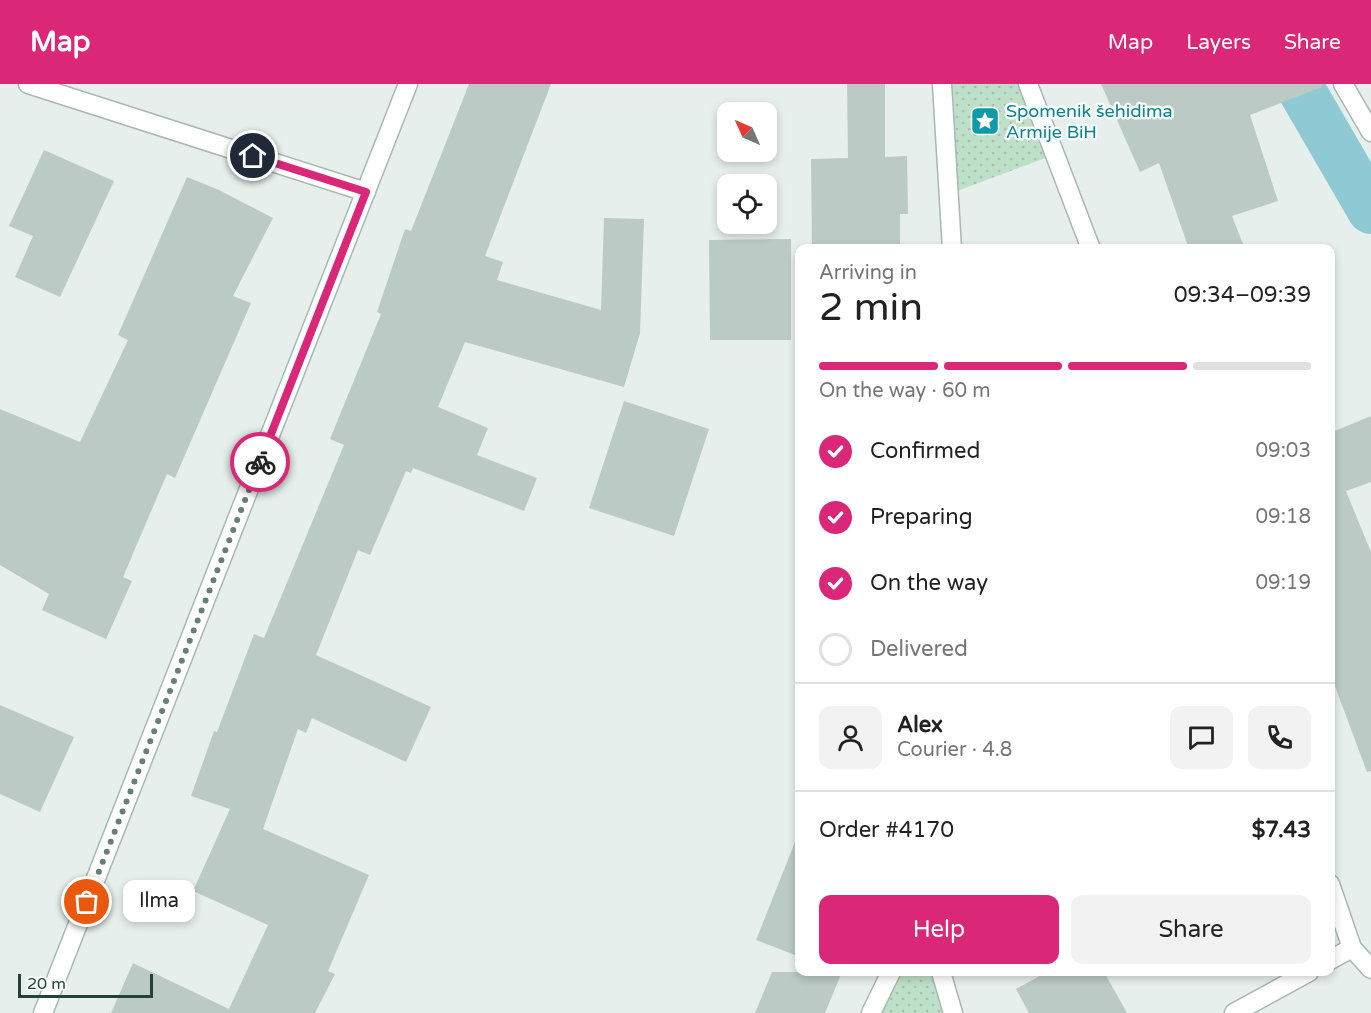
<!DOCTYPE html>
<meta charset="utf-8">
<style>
:root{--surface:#fff;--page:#f2f2f2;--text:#222;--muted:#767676;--line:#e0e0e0;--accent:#db2777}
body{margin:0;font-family:"Varela Round",sans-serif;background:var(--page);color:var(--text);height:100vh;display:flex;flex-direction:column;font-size:22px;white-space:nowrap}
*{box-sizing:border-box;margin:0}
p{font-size:20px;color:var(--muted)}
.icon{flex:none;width:33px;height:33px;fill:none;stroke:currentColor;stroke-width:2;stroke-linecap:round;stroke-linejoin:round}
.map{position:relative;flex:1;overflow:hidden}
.drawer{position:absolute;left:795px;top:160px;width:540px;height:732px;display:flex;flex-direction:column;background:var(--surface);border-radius:12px;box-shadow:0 3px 9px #0003}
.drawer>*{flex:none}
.needle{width:39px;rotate:315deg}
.controls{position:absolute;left:717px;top:18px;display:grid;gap:12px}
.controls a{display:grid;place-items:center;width:60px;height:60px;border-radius:12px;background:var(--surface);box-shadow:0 3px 9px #0003;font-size:30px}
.scale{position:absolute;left:18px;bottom:15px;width:135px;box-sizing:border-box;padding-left:6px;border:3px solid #24423a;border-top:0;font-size:16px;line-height:21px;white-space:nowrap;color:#24423a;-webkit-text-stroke:4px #f7fbf9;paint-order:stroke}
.pin{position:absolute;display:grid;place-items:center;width:51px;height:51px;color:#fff;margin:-26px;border:3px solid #fff;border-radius:50%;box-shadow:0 2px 6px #0007}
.courier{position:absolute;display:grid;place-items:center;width:60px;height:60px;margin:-30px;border:4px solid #db2777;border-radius:50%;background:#fff;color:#222;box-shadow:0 2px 8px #0007}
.bubble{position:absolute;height:42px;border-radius:12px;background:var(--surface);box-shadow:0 3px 9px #0003;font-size:20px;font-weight:600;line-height:42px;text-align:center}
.headline em{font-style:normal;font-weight:600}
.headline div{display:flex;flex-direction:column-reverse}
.headline{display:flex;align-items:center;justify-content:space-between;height:102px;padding:0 24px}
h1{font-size:39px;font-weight:600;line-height:45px}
.bar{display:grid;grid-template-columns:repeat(4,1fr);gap:9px 6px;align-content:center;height:72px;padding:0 24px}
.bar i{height:8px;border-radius:4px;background:var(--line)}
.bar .current{background:var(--accent)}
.bar p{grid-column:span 4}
.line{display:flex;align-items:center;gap:15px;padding:0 24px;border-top:2px solid var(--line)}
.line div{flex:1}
.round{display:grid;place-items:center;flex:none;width:63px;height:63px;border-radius:12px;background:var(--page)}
ol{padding:0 24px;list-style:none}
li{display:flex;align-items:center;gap:18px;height:66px}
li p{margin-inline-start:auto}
li .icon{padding:6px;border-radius:50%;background:var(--accent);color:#fff;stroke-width:4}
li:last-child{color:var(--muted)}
li i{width:33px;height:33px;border:3px solid var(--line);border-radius:50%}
.cta{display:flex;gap:12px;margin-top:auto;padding:12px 24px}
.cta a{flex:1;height:69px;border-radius:12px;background:var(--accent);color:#fff;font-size:24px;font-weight:600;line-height:69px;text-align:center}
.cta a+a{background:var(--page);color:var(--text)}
header{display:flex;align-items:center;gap:36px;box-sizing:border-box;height:84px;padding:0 30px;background:var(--accent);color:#fff}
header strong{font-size:28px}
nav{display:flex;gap:33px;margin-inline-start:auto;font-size:21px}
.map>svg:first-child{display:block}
.grass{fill:url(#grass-dots)}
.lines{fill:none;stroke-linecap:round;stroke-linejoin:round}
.canal{stroke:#8ec9d4;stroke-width:48}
.building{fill:#bbcac4}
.street-casing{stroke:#a8b8b2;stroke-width:21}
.secondary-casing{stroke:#a4bbb3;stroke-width:21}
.street{stroke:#fff;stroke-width:18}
.secondary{stroke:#fff;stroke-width:18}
.done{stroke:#687f78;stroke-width:6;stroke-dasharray:0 10.8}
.route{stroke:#db2777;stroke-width:8}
.labels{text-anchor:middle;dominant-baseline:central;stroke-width:5;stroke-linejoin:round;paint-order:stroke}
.culture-label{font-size:18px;fill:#0d838f;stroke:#f7fbf9;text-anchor:start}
</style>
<header>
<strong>Map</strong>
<nav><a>Map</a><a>Layers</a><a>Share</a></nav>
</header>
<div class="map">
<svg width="1371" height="929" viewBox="0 0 1371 929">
<defs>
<pattern id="grass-dots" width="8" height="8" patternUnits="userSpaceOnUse" patternTransform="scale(1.5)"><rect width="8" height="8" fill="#bfe0c8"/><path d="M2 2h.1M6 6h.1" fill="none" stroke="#a4c1ad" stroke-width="1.8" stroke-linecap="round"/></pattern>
</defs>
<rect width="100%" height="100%" fill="#e6efeb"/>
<g class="grass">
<path d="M942,0h86l25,71 -104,39z"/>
<path d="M891,888h50l12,41h-82z"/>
</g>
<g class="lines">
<path class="canal" d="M1298,0l73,126"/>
</g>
<g class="building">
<path d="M469,0h82l-66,172 18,6 -6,18 104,30 3,-92 40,1 -4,114 -16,54 -159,-45 -27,65 50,21 -11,27 60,23 -13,33 -111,-43 -2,5 -5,-2 -36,84 -12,-5 -42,105 115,52 -25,55 -94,-44 -6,15 -8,-4 -35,100 106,46 -41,96 7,3 -20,39h-204l22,-50 96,46 39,-84 -75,-34 37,-82 -39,-13 23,-65 3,1 37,-98 10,4 80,-193 -14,-6 51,-125 -4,-2 28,-83 6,2z"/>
<path d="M847,0h38v73l22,-1 1,58h-8v35h-88l-1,-90 37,-1z"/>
<path d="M1101,0h220l1,3 -72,28 28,86 -46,15 13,33h-56l-30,-86 -19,9z"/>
<path d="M44,66l70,31 -54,116 -45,-20 18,-41 -24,-10z"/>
<path d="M187,93l32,13 54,28 -40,78 18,7 -76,175 -8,-4 -44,103 9,4 -26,58 -64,-29 7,-16 -49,-29v-156l80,33 48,-102 -10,-5z"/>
<path d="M791,155v101h-81l-1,-100z"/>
<path d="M624,317l85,28 -35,107 -85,-28z"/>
<path d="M1371,332v66l-25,9 25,61v219l-4,1 -37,-99v-240z"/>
<path d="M0,621l74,32 -34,75 -40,-18z"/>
<path d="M797,753h3v120l-44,-17z"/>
<path d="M772,888h70l-17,41h-70z"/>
<path d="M1047,888h57l23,41h-98l-13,-24z"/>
</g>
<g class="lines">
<g class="street-casing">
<g id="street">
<path d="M28,0l338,108"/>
<path d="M942,0l10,165"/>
<path d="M1028,0l63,165"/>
<path d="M1343,0l28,48"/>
<path d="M1330,800l22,64 19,21"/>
<path d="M1330,876l22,-12"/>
<path d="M941,888l12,41"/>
<path d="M871,929l20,-41"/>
<path d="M1234,929l75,-41"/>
</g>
</g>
<g class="secondary-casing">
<path id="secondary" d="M43,929l365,-929"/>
</g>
<use href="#street" class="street"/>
<use href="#secondary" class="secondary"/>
</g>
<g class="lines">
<path class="done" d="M87,818l173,-440"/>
<path class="route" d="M253,72l113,36 -106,270"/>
</g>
<defs>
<g id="sight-square" transform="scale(1.5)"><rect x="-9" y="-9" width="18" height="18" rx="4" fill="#0f9aa8" stroke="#f7fbf9"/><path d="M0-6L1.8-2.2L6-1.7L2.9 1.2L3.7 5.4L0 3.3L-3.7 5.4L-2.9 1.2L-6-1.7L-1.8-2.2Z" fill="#fff"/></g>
</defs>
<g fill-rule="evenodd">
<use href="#sight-square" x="985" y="37"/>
</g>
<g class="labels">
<g class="culture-label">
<text x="1006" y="27">Spomenik šehidima<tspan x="1006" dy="21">Armije BiH</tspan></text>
</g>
</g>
</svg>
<div class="controls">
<a><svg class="needle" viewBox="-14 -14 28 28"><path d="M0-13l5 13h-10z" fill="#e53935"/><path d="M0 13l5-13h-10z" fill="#767676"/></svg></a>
<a><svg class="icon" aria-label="locate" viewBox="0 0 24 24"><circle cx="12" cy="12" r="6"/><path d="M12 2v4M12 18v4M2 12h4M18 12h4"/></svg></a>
</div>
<div class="scale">20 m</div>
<div class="pin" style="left:87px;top:818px;background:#ea580c"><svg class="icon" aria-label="bag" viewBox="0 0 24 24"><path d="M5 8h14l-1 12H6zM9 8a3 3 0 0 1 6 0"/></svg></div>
<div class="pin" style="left:253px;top:72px;background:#1f2937"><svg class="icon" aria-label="home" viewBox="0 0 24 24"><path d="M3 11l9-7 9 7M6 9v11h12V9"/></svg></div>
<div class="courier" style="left:260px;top:378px"><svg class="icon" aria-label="bike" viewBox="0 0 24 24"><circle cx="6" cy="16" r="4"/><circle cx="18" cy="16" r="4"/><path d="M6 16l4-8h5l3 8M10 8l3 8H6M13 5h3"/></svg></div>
<div class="bubble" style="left:123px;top:796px;width:72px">Ilma</div>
<section class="drawer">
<div class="headline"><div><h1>2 min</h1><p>Arriving in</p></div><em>09:34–09:39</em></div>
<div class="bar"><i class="current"></i><i class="current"></i><i class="current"></i><i></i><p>On the way · 60 m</p></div>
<ol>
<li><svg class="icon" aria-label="check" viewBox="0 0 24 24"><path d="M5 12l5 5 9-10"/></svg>Confirmed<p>09:03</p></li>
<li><svg class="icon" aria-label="check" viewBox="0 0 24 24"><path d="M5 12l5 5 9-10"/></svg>Preparing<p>09:18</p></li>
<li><svg class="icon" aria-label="check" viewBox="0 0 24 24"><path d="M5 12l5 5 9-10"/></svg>On the way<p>09:19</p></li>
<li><i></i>Delivered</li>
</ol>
<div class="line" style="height:108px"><a class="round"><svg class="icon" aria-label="person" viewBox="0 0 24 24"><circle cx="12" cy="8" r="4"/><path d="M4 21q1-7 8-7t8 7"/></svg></a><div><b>Alex</b><p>Courier · 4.8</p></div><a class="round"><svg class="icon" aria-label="chat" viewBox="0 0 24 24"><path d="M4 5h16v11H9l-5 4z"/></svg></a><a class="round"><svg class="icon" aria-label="phone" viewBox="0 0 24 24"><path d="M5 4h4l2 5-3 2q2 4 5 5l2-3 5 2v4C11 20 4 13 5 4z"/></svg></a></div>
<div class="line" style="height:78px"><div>Order #4170</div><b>$7.43</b></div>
<div class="cta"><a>Help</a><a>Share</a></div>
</section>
</div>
